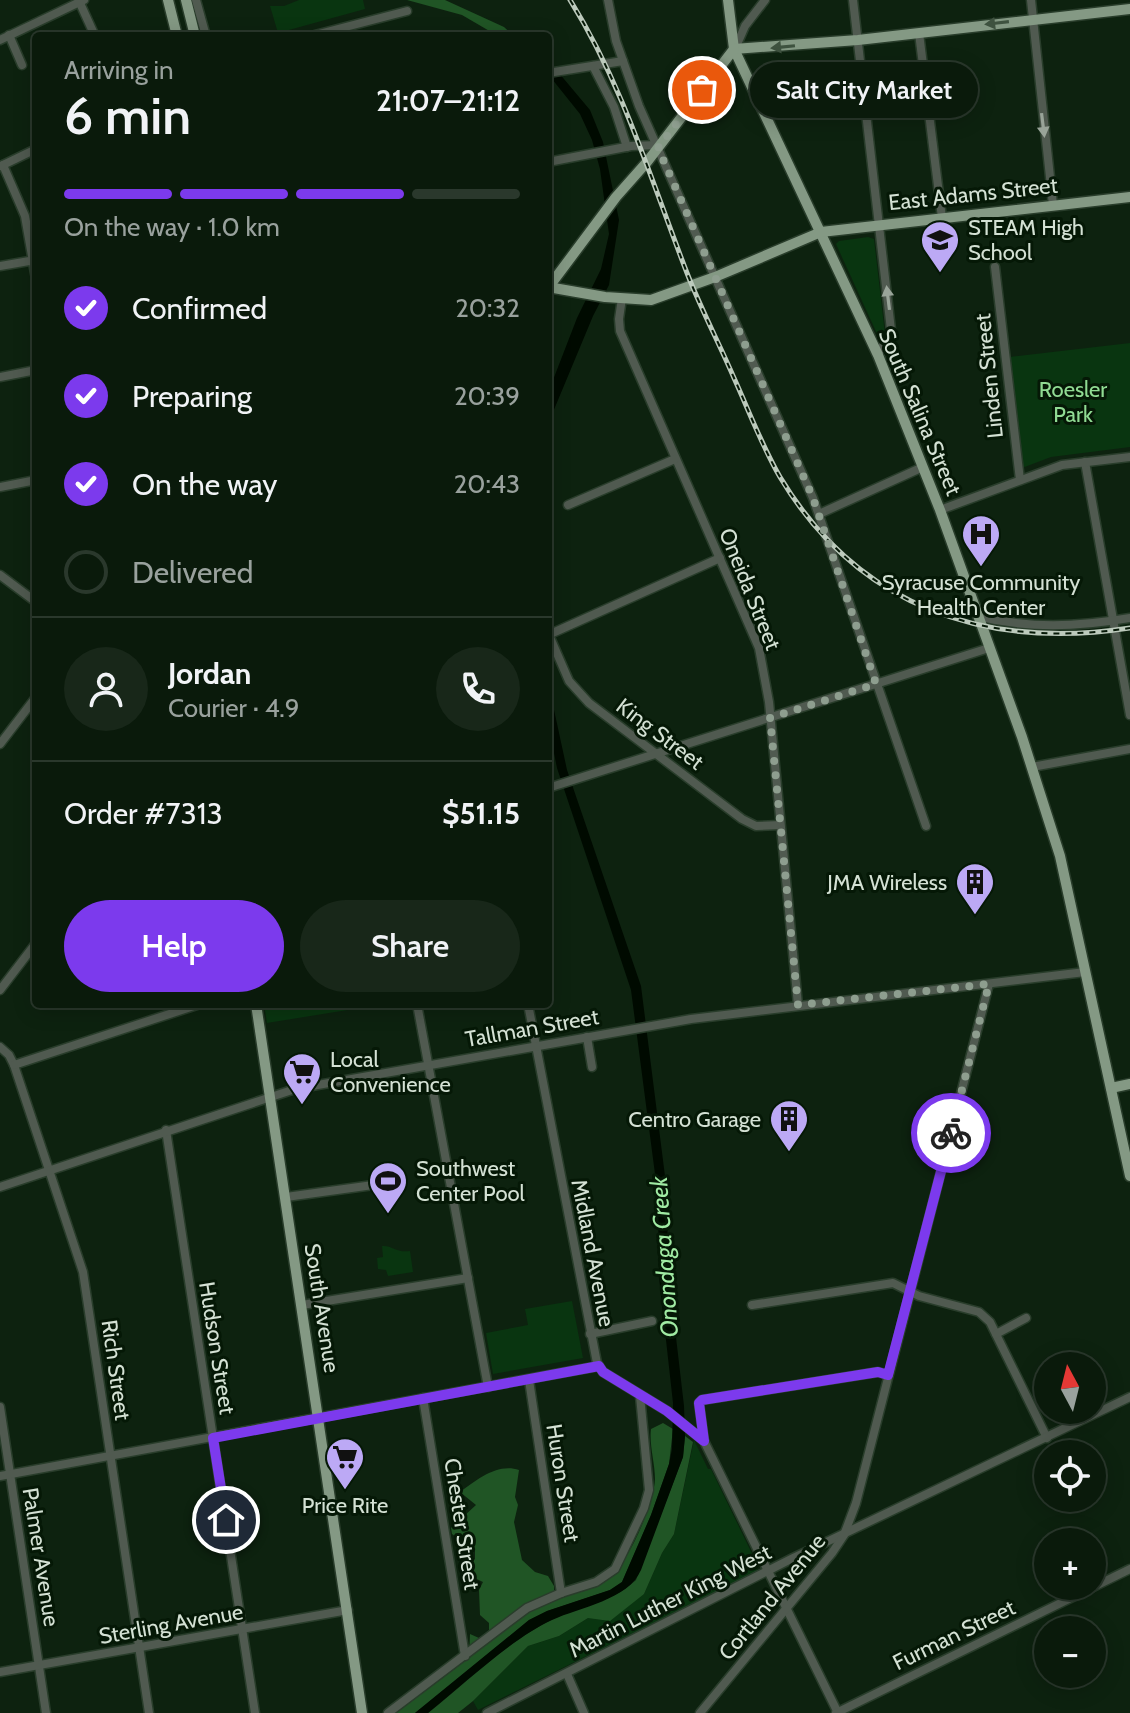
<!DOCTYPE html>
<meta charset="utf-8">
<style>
:root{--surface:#0a1a0b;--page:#182719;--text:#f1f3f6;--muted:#99a19d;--line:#2a382c;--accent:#7c3aed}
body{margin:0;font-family:Cabin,sans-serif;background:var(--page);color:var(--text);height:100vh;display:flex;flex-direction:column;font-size:30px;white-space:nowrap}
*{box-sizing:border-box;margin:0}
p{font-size:26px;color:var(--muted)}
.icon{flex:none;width:44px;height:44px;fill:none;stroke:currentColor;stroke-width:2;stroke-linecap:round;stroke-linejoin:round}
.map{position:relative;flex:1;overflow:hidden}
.panel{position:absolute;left:32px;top:32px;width:520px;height:976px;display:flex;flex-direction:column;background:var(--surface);border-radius:8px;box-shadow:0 4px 20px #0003,0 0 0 2px var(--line)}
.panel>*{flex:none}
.needle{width:52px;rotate:353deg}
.tools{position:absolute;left:1034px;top:1352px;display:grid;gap:16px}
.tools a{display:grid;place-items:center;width:72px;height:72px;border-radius:50%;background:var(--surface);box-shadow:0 4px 20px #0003,0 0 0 2px var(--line);font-size:40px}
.pin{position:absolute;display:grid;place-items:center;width:68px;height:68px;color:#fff;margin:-34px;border:4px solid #fff;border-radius:50%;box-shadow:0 2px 8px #0007}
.courier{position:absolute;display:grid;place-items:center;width:80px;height:80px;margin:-40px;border:6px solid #7c3aed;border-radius:50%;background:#fff;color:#222;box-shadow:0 2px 10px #0007}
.bubble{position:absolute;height:56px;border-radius:28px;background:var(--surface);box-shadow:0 4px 20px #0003,0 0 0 2px var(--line);font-size:26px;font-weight:600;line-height:56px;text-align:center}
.headline em{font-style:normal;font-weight:600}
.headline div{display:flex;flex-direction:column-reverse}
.headline{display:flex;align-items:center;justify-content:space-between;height:136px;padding:0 32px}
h1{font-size:52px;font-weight:600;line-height:60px}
.bar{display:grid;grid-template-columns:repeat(4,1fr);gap:12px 8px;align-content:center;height:96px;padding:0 32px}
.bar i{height:10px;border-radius:6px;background:var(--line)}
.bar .current{background:var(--accent)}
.bar p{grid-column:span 4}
.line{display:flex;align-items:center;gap:20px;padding:0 32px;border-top:2px solid var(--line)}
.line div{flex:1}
.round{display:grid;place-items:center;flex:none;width:84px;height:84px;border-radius:42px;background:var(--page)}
ol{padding:0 32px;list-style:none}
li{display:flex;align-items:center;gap:24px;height:88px}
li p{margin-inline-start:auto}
li .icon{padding:8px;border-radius:50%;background:var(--accent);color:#fff;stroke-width:4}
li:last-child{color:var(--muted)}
li i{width:44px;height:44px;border:4px solid var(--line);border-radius:50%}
.action{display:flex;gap:16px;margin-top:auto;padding:16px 32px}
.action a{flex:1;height:92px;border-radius:48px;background:var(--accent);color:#fff;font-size:32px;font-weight:600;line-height:92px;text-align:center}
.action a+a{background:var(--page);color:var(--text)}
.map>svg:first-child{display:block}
.green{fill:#093510}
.forest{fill:#205525}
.water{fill:#000a00}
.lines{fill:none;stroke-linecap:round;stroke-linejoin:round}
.minor-casing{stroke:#293d2b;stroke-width:11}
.major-casing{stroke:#293d2b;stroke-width:13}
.minor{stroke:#505a50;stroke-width:8}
.major{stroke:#849984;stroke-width:10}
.rail-casing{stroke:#bccabc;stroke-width:5}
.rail{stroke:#051806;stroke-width:2;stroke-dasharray:6;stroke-linecap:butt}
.oneway{fill:#3e523f}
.oneway2{fill:#99a499}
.done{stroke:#8e9e8f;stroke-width:8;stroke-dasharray:0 14.4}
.route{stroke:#7c3aed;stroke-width:10}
.labels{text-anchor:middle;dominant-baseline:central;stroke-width:6;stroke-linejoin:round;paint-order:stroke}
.street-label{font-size:22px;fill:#d4e1d4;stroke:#051806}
.poi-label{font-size:22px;fill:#d4e1d4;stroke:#051806;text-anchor:start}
.park-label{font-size:22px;fill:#90db93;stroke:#051806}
.water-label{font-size:24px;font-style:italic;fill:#a0eba3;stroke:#051806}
</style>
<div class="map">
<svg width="1130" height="1713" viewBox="0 0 1130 1713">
<rect width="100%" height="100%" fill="#0d220f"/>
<g class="green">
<path d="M299,0h64l2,9 -87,24 -8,-27h14z"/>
<path d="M868,237l6,2 11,95 -6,4 -43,-94 3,-3z"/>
<path d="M1130,343v104l-79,10 -29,11 -13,-111z"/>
<path d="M264,1004h95l1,4 -93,15z"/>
<path d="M382,1246c10,-1 14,7 28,5l3,21 -25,4 -2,-6 -8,-1 -1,-11 6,-1z"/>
<path d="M572,1301l11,57 -90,16 -7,-41 42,-8 -3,-16z"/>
<path d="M694,1440l14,29h3l47,97 -2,6 -278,138 -5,-9 55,-55 31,-10 29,-18 56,-24 18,-41 12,-19z"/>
</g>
<g class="forest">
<path d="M407,0h38l59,27 10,9h-16l-36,-21z"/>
<path d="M663,1423l10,6 -4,35 -18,51 -29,67 -12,8 -63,21 -18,9 -114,93h-19l73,-55 1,-24 9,4 10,-7v-8l-9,-8 -1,-25 4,-8 -17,-8v-7l9,-8v-8l-23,-17 -1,-6 25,-23 -16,-13c17,-12 37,-29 59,-22l-4,27 3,8 -4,17 8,38 13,12 13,4 6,10v13c18,-5 38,-9 53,-19 20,-14 47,-76 48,-101 0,-16 -6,-34 -4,-50z"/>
<path d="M685,1436l8,6 -19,92 -12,19 -18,41 -34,27 -22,-3 -29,18 -31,10 -55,55 -15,12h-30c38,-30 76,-68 119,-91 29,-15 65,-19 89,-42l47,-123z"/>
</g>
<g class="water">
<path d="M548,60l42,50 13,32 16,78 -10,65 -16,31 -45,108v-31l29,-75 24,-49 8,-35 -9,-65 -8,-29 -12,-26 -32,-40z"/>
<path d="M548,682l19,88 74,216 25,198 3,93 15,129 1,30 -2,21 -42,113c-13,30 -61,37 -89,50 -40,18 -89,65 -124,93h-13l114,-93 18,-9 63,-21 12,-8 29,-67 18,-51 3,-15 1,-46 -14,-126 -1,-80 -27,-207 -74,-222 -9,-45z"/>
</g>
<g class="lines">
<g class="minor-casing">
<g id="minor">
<path d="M196,0l10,36"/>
<path d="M608,0l8,41 23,65 174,392 113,328"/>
<path d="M853,0l38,330 -13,25"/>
<path d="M1031,0l22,205"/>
<path d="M79,1l16,35"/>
<path d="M919,33l23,185"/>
<path d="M9,35l13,30"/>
<path d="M311,36l96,-25"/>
<path d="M0,40l84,-40"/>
<path d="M735,49l10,-23 20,-26"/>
<path d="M593,66l21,41 13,40"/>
<path d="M548,73l75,-12"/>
<path d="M548,162l83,-16 26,-1"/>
<path d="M3,165l22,51 11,63"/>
<path d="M1,166l35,-17"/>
<path d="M0,266l35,-6"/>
<path d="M995,267l25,213"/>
<path d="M622,298l-3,21 1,12 139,317 10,54 29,303"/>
<path d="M0,377l36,-7"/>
<path d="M1085,462l45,253"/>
<path d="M0,487l36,-7"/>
<path d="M568,505l107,-46"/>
<path d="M940,510l122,-45 68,-8"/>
<path d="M819,514l104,-47"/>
<path d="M0,575l36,27"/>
<path d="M977,616c52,13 100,11 153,2"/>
<path d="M548,635l172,-77"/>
<path d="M549,635l20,46 20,22 153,116 14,7 24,-1"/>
<path d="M0,744l36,-47"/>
<path d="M1032,767l98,-18"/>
<path d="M548,788l441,-140"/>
<path d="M0,990l36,-47"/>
<path d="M417,1004l71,383"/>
<path d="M528,1004l69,359 6,9 64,39 37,30 134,272"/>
<path d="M587,1037l5,30"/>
<path d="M0,1047l9,8 5,10 69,207 66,441"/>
<path d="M14,1065l186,-61"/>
<path d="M166,1130l89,583"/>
<path d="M0,1187l295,-98 396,-70 394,-47"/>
<path d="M286,1197l109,-15"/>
<path d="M302,1305l166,-27"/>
<path d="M752,1305l141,-22 26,13 60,16 11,10 57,116"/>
<path d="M590,1334l62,-13"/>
<path d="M996,1334l30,-16"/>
<path d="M529,1380l32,213"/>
<path d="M423,1398l42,258"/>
<path d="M0,1407l46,306"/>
<path d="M704,1441l-5,-38 3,-3 176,-28 10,3"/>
<path d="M0,1476l599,-110"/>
<path d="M0,1672l348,-62"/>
<path d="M567,1674l17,39"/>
<path d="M388,1713l139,-105 34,-15 35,-11 19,-13 29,-61 5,-18 -9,-94"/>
<path d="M487,1713l306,-155 337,-161"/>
<path d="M700,1713l132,-160 12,-18 12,-32 133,-519"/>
<path d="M836,1713l294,-144"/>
</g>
</g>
<g class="major-casing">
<g id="major">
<path d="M168,0l9,36"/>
<path d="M186,0l9,36"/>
<path d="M728,0l6,49 144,306 62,155 82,227 38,119 70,320"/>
<path d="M734,49l124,-9 272,-31"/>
<path d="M548,287l57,10 46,3 64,-23 106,-45 309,-35"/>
<path d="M548,288l68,-91 31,-35 87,-113"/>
<path d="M256,1004l106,709"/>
<path d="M1111,1088l19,-4"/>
</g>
</g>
<use href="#minor" class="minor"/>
<use href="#major" class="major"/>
<g class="rail-casing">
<path id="rail" d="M570,0c53,85 81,180 117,273 14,36 32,70 47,105 15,33 28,68 46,99 78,130 205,173 350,151"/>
</g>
<use href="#rail" class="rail"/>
</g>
<defs><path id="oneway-solid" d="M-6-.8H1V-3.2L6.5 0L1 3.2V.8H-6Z" transform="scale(2)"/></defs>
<g class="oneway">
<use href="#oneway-solid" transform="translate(997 23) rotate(173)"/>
<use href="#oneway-solid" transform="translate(783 47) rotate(174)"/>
</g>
<g class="oneway2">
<use href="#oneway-solid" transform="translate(1043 125) rotate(83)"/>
<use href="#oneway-solid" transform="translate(888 298) rotate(-97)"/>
</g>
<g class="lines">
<path class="done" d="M702,90l-44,58 155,350 63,186 -106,34 28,287 191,-21 -38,149"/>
<path class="route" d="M226,1520l-13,-82 386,-72 4,6 64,39 37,30 -5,-38 3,-3 176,-28 10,3 63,-242"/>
</g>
<defs>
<g id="school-pin" transform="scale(2)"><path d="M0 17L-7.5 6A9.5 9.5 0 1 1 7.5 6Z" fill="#bca9f5" stroke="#051806"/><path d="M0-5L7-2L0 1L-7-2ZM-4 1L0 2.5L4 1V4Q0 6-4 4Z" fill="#111"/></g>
<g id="hospital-pin" transform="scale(2)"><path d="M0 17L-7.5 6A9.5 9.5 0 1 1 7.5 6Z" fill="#bca9f5" stroke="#051806"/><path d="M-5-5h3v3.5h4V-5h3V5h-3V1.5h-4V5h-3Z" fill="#111"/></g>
<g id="building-pin" transform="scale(2)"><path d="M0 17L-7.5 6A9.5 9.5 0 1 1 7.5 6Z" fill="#bca9f5" stroke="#051806"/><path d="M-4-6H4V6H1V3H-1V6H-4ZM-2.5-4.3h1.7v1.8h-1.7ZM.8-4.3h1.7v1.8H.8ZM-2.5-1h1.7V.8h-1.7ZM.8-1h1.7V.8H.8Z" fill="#111"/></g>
<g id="supermarket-pin" transform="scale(2)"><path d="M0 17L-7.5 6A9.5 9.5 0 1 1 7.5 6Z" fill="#bca9f5" stroke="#051806"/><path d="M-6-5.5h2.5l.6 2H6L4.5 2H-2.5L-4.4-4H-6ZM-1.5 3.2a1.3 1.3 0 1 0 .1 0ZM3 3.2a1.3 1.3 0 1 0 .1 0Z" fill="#111"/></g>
<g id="stadium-pin" transform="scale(2)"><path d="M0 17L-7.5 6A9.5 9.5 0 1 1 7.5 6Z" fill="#bca9f5" stroke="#051806"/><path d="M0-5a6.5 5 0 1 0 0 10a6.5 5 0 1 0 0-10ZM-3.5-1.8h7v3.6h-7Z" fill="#111"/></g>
</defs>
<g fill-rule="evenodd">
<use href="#school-pin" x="940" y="240"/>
<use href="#hospital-pin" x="981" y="534"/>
<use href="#building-pin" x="975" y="882"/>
<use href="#supermarket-pin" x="302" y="1072"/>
<use href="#building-pin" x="789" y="1119"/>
<use href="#stadium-pin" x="388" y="1181"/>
<use href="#supermarket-pin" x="345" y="1457"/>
</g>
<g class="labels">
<g class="street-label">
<text transform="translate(973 194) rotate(-6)">East Adams Street</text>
<text transform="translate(989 376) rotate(-96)">Linden Street</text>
<text transform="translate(920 412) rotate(67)">South Salina Street</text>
<text transform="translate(750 589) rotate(68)">Oneida Street</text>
<text transform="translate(660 734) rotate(37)">King Street</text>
<text transform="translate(532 1028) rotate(-10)">Tallman Street</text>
<text transform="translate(593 1253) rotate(79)">Midland Avenue</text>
<text transform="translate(322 1308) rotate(81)">South Avenue</text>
<text transform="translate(217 1348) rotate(81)">Hudson Street</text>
<text transform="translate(116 1370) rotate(82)">Rich Street</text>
<text transform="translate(563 1483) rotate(81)">Huron Street</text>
<text transform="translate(462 1524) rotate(81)">Chester Street</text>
<text transform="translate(41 1557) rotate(81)">Palmer Avenue</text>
<text transform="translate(772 1597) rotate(-51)">Cortland Avenue</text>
<text transform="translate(670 1601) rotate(-27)">Martin Luther King West</text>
<text transform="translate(171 1624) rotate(-10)">Sterling Avenue</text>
<text transform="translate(954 1635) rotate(-26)">Furman Street</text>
</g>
<g class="poi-label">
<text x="968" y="227">STEAM High<tspan x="968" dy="25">School</tspan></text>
<text x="981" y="582" text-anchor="middle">Syracuse Community<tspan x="981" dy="25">Health Center</tspan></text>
<text x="947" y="882" text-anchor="end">JMA Wireless</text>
<text x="330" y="1059">Local<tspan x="330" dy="25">Convenience</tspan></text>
<text x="761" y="1119" text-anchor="end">Centro Garage</text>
<text x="416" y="1168">Southwest<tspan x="416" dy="25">Center Pool</tspan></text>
<text x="345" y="1505" text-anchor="middle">Price Rite</text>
</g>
<g class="park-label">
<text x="1073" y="389">Roesler<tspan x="1073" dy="25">Park</tspan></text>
</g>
<g class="water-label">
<text transform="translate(664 1257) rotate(-94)">Onondaga Creek</text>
</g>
</g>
</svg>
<div class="tools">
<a><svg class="needle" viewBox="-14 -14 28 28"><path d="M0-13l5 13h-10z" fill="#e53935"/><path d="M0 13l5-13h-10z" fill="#99a19d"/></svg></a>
<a><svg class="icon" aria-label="locate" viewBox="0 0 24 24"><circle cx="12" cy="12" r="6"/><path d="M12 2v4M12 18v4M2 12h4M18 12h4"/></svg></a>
<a>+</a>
<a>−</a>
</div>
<div class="pin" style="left:702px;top:90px;background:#ea580c"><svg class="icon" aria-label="bag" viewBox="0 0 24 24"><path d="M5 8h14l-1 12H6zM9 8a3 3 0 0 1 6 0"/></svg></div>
<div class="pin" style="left:226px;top:1520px;background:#1f2937"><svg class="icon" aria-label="home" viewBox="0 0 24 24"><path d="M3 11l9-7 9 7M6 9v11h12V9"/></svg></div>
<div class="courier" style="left:951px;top:1133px"><svg class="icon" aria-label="bike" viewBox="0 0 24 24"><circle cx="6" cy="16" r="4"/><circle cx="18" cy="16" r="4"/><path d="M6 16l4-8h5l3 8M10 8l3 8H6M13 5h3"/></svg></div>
<div class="bubble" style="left:750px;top:62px;width:228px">Salt City Market</div>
<section class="panel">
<div class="headline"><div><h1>6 min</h1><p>Arriving in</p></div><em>21:07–21:12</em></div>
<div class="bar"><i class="current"></i><i class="current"></i><i class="current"></i><i></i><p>On the way · 1.0 km</p></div>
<ol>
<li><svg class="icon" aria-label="check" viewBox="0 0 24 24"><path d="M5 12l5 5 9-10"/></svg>Confirmed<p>20:32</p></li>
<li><svg class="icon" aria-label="check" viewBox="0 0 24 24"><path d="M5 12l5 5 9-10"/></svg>Preparing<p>20:39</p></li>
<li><svg class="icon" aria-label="check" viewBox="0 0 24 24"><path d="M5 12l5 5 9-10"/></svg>On the way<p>20:43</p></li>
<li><i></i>Delivered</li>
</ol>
<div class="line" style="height:144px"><a class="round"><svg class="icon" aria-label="person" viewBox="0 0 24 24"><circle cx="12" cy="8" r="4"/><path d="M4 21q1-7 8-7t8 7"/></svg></a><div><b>Jordan</b><p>Courier · 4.9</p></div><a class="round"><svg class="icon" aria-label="phone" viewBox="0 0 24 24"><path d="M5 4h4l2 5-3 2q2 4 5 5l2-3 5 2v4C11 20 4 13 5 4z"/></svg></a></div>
<div class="line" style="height:104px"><div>Order #7313</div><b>$51.15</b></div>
<div class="action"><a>Help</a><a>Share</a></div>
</section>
</div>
